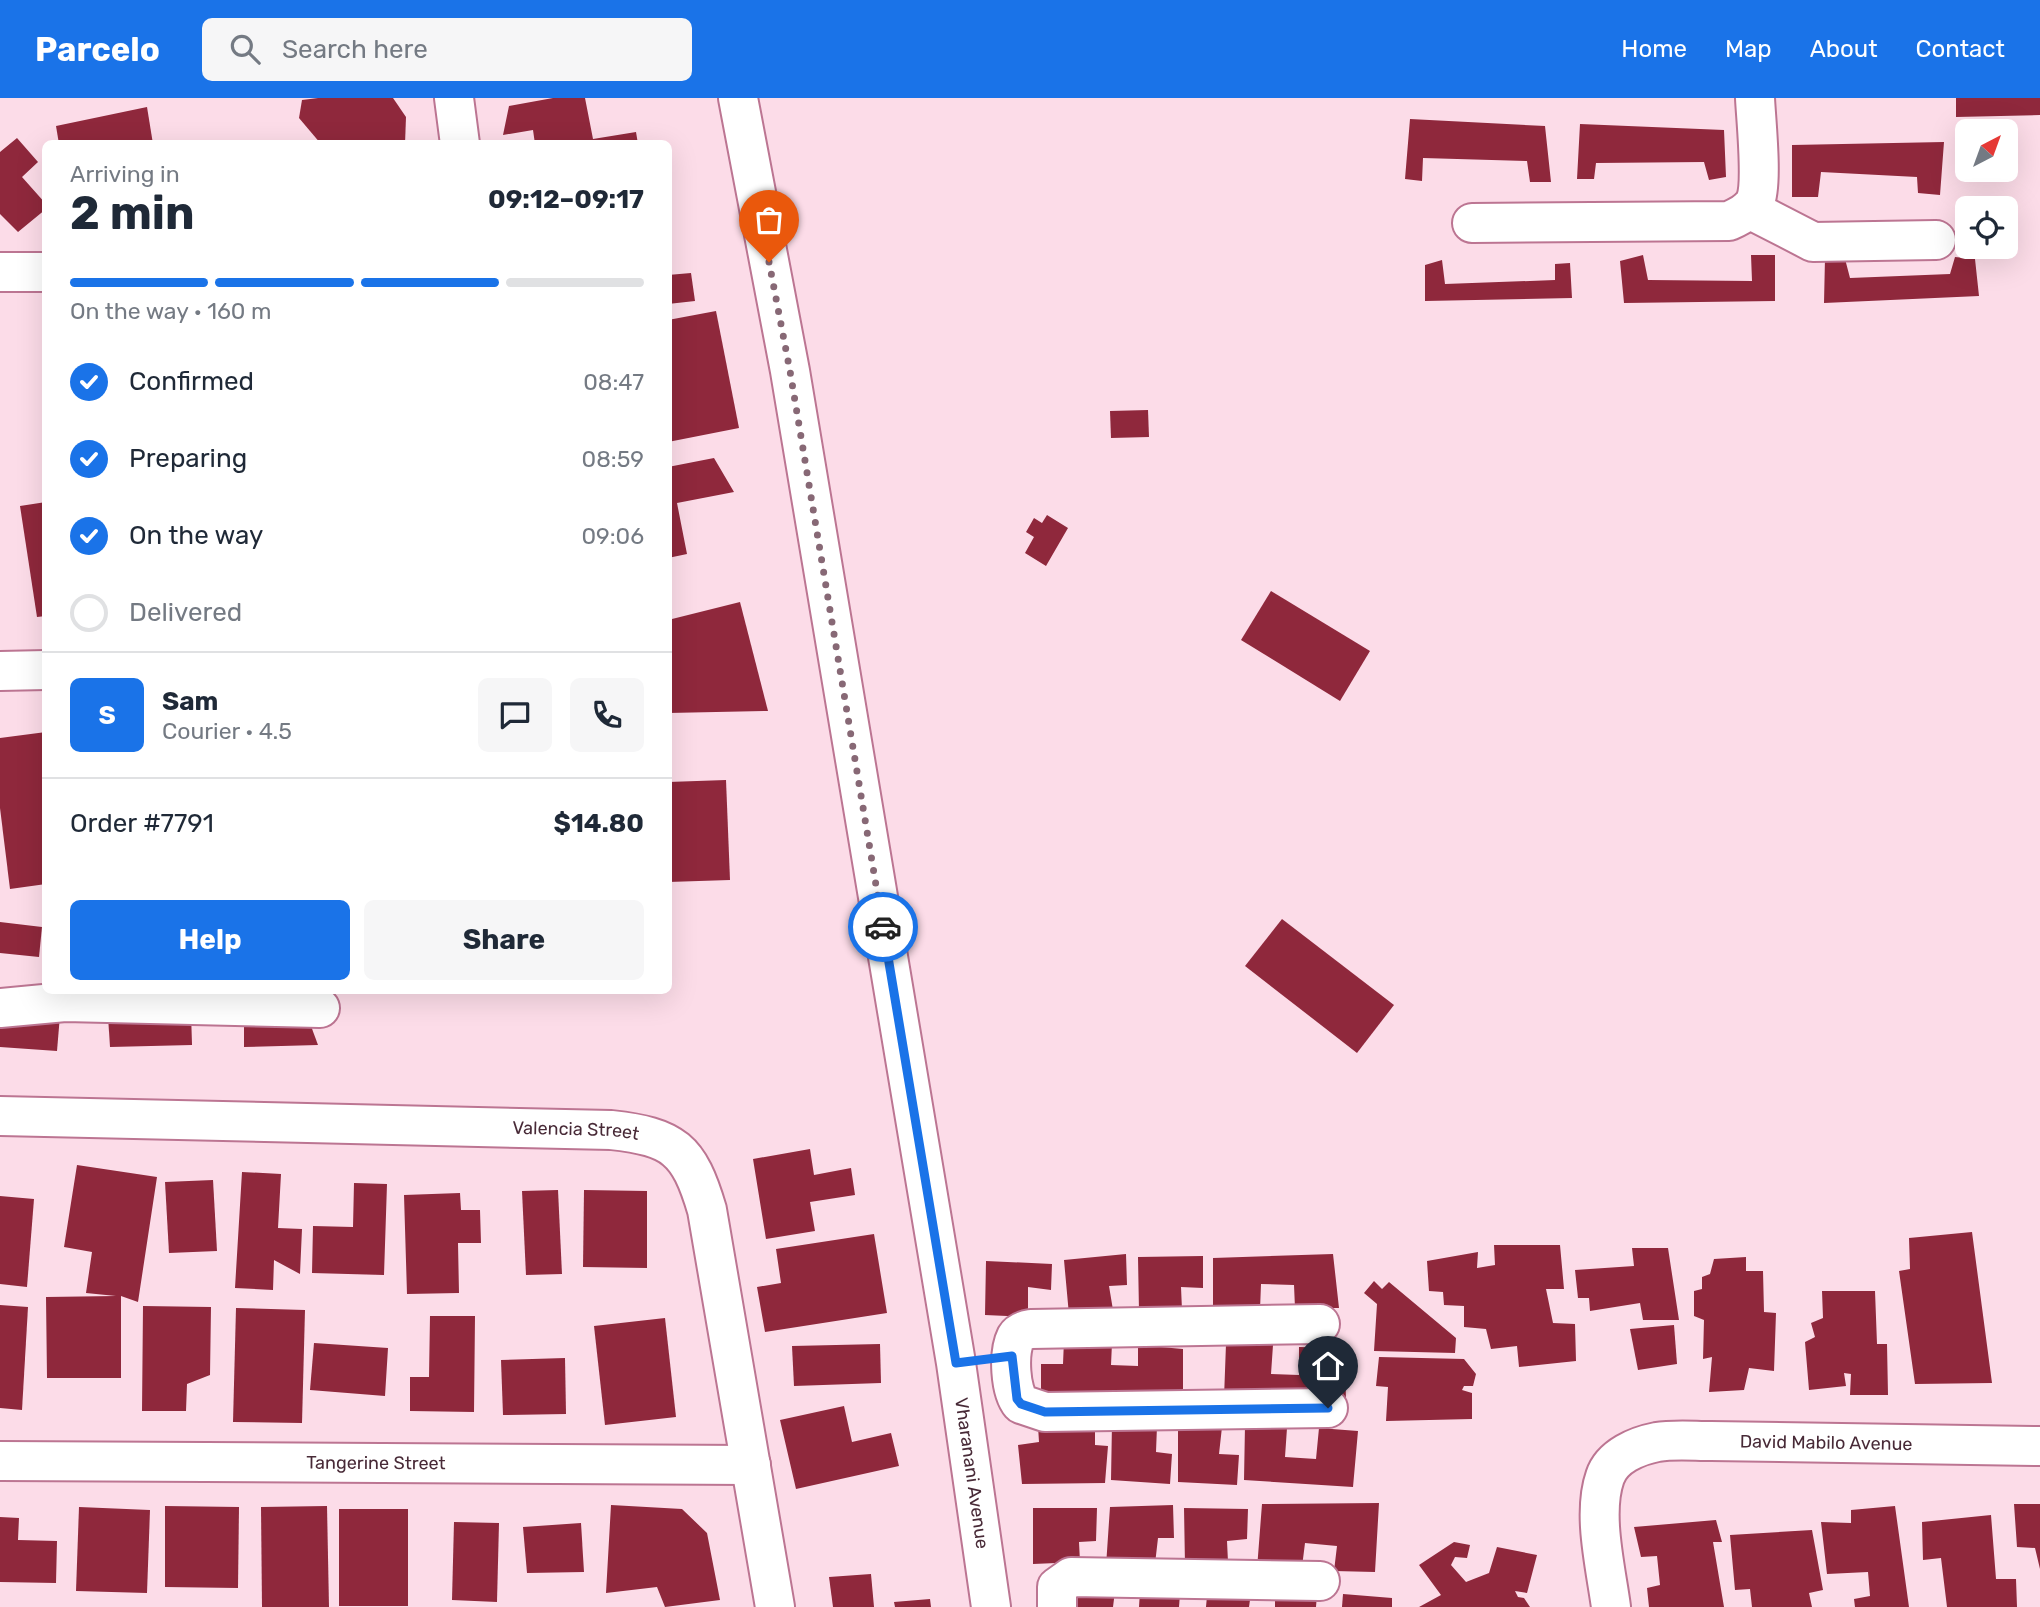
<!DOCTYPE html>
<meta charset="utf-8">
<style>
:root{--surface:#fff;--page:#f6f6f7;--text:#1f2937;--muted:#747a83;--line:#e0e1e3;--accent:#1a73e8}
body{margin:0;font-family:Rubik,sans-serif;background:var(--page);color:var(--text);height:100vh;display:flex;flex-direction:column;font-size:26px;white-space:nowrap}
*{box-sizing:border-box;margin:0}
p{font-size:23px;color:var(--muted)}
.icon{flex:none;width:38px;height:38px;fill:none;stroke:currentColor;stroke-width:2;stroke-linecap:round;stroke-linejoin:round}
.map{position:relative;flex:1;overflow:hidden}
.panel{position:absolute;left:42px;top:42px;width:630px;height:854px;display:flex;flex-direction:column;background:var(--surface);border-radius:10px;box-shadow:0 7px 28px #0002}
.panel>*{flex:none}
.needle{width:46px;rotate:41deg}
.buttons{position:absolute;left:1955px;top:21px;display:grid;gap:14px}
.buttons a{display:grid;place-items:center;width:63px;height:63px;border-radius:10px;background:var(--surface);box-shadow:0 7px 28px #0002;font-size:35px}
.pin{position:absolute;display:grid;place-items:center;width:60px;height:60px;color:#fff;margin:-72px -30px;border-radius:50% 50% 50% 0;rotate:-45deg;box-shadow:0 0 7px #0007}
.pin .icon{rotate:45deg}
.courier{position:absolute;display:grid;place-items:center;width:70px;height:70px;margin:-35px;border:5px solid #1a73e8;border-radius:50%;background:#fff;color:#222;box-shadow:0 2px 9px #0007}
.head em{font-style:normal;font-weight:700}
.head div{display:flex;flex-direction:column-reverse}
.head{display:flex;align-items:center;justify-content:space-between;height:119px;padding:0 28px}
h1{font-size:46px;font-weight:700;line-height:52px}
.bar{display:grid;grid-template-columns:repeat(4,1fr);gap:10px 7px;align-content:center;height:84px;padding:0 28px}
.bar i{height:9px;border-radius:5px;background:var(--line)}
.bar .selected{background:var(--accent)}
.bar p{grid-column:span 4}
.line{display:flex;align-items:center;gap:18px;padding:0 28px;border-top:2px solid var(--line)}
.line div{flex:1}
.round{display:grid;place-items:center;flex:none;width:74px;height:74px;border-radius:10px;background:var(--page)}
ol{padding:0 28px;list-style:none}
li{display:flex;align-items:center;gap:21px;height:77px}
li p{margin-inline-start:auto}
li .icon{padding:7px;border-radius:50%;background:var(--accent);color:#fff;stroke-width:4}
li:last-child{color:var(--muted)}
li i{width:38px;height:38px;border:4px solid var(--line);border-radius:50%}
.action{display:flex;gap:14px;margin-top:auto;padding:14px 28px}
.action a{flex:1;height:80px;border-radius:10px;background:var(--accent);color:#fff;font-size:28px;font-weight:700;line-height:80px;text-align:center}
.action a+a{background:var(--page);color:var(--text)}
header{display:flex;align-items:center;gap:42px;box-sizing:border-box;height:98px;padding:0 35px;background:var(--accent);color:#fff}
header strong{font-size:33px}
nav{display:flex;gap:38px;margin-inline-start:auto;font-size:24px}
.search{width:490px;height:63px;background:var(--page);display:flex;align-items:center;gap:18px;box-sizing:border-box;padding:0 24px;border-radius:10px;color:var(--muted);font-size:26px}
.map>svg:first-child{display:block}
.building{fill:#8f283c}
.lines{fill:none;stroke-linecap:round;stroke-linejoin:round}
.street-casing{stroke:#bc7592;stroke-width:42}
.street{stroke:#fff;stroke-width:38}
.done{stroke:#876875;stroke-width:7;stroke-dasharray:0 12.6}
.route{stroke:#1a73e8;stroke-width:9}
.labels{text-anchor:middle;dominant-baseline:central;stroke-width:7;stroke-linejoin:round;paint-order:stroke}
.street-label{font-size:18px;fill:#482a37;stroke:#fff}
</style>
<header>
<strong>Parcelo</strong>
<div class="search"><svg class="icon" aria-label="search" viewBox="0 0 24 24"><circle cx="10" cy="10" r="6"/><path d="M15 15l6 6"/></svg>Search here</div>
<nav><a>Home</a><a>Map</a><a>About</a><a>Contact</a></nav>
</header>
<div class="map">
<svg width="2040" height="1509" viewBox="0 0 2040 1509">
<rect width="100%" height="100%" fill="#fcdce8"/>
<g class="building">
<path d="M318,0h75l13,19 -1,27h-84l-22,-26 3,-18z"/>
<path d="M553,0h32l8,41 43,-7 2,12h-103l-2,-14 -30,5 6,-29z"/>
<path d="M1956,0h84v17l-84,2z"/>
<path d="M147,9l6,37h-94l-3,-18z"/>
<path d="M1410,21l135,7 6,56h-21l-3,-21 -104,-3 -1,23 -17,-2z"/>
<path d="M1580,26l144,6 2,47 -17,3 -5,-18 -108,1 -2,16h-17z"/>
<path d="M17,40l21,24 -16,15 24,27v5l-28,23 -18,-18v-62z"/>
<path d="M1944,44l-4,53 -22,-2 -1,-16 -96,-5 -3,25h-26v-52z"/>
<path d="M1643,157l5,25 104,1 -1,-26h24v46l-151,2 -4,-42z"/>
<path d="M1844,157l6,23 100,-4 5,-17 20,2 4,37 -155,7 1,-45z"/>
<path d="M1442,162l3,24 110,-4v-16l15,-1 2,35 -147,3v-36z"/>
<path d="M691,175l4,28 -27,3v-29z"/>
<path d="M716,213l23,117 -71,14v-122z"/>
<path d="M1148,312l1,27 -38,1 -1,-27z"/>
<path d="M714,360l20,34 -57,11 10,51 -19,4v-91z"/>
<path d="M46,404v114l-9,1 -17,-111z"/>
<path d="M1047,417l21,13 -22,38 -21,-13 9,-16 -8,-5 8,-14 8,5z"/>
<path d="M1271,493l99,60 -30,50 -99,-61z"/>
<path d="M740,504l28,109 -100,2v-93z"/>
<path d="M46,634v152l-36,5 -10,-81v-70z"/>
<path d="M726,682l4,100 -62,2v-100z"/>
<path d="M1282,821l112,86 -37,48 -112,-87z"/>
<path d="M0,824l42,5 -3,30 -39,-4z"/>
<path d="M0,913l60,4 -3,36 -57,-4z"/>
<path d="M191,915l1,32 -82,2 -2,-31z"/>
<path d="M311,928l7,19 -74,2v-20z"/>
<path d="M810,1051l4,26 37,-7 4,27 -45,7 5,29 -49,8 -13,-80z"/>
<path d="M77,1067l80,12 -19,125 -17,-6v82h-74l-1,-81 70,-1 -30,-3 6,-41 -28,-5z"/>
<path d="M242,1074l39,2 -3,54 24,1 -2,45 -26,-14 -1,30 -38,-2z"/>
<path d="M213,1082l4,71 -48,2 -4,-71z"/>
<path d="M354,1085l33,1 -3,91 -72,-2 1,-47 40,1z"/>
<path d="M558,1092l4,84 -36,1 -4,-84z"/>
<path d="M584,1092l63,1v77l-64,-1z"/>
<path d="M460,1095l1,17h19l1,33h-23l1,50 -52,1 -3,-99z"/>
<path d="M0,1098l34,3 -7,88 -27,-3z"/>
<path d="M1972,1134l20,151 -77,1 -16,-113 11,-2 -1,-31z"/>
<path d="M874,1136l13,79 -122,19 -8,-45 24,-4 -5,-34z"/>
<path d="M1494,1147h66l4,44h-18l7,34 22,1 1,37 -57,6 -2,-21 -26,3 -5,-20 -22,-2v-21l-20,-1 -1,-13 -14,-1 -2,-30 51,-9 -1,16 18,-3z"/>
<path d="M1632,1150h36l11,72h-36l-3,-17 -50,8 -1,-13h-11l-3,-28 59,-4z"/>
<path d="M1126,1156l1,31 -18,1 4,24 -44,5 -5,-55z"/>
<path d="M1333,1156l6,54h-44l-1,-23 -33,-1 -1,26 -47,2v-54z"/>
<path d="M1203,1158v32l-22,-1 1,23 -43,1 -1,-54z"/>
<path d="M1746,1159v14h17l1,41 12,1 -2,58 -25,-3 -5,22 -35,2 3,-35 -9,2 1,-39 -10,-4v-25l8,-2v-12l8,-3 4,-15z"/>
<path d="M986,1163l66,3 -1,26 -23,-3v30l-43,-2z"/>
<path d="M1374,1183l8,8 7,-7 67,56 -1,15 -81,-2 3,-47 -13,-11z"/>
<path d="M1822,1193h53l2,53h10l1,51h-38l1,-21 -7,-1 2,13 -37,4 -4,-48 10,-5 -4,-14 12,-5z"/>
<path d="M0,1207l28,2 -6,103 -22,-2z"/>
<path d="M143,1208l68,1 -1,68 -23,9 -1,27h-44z"/>
<path d="M236,1210l69,2 -3,113 -69,-1z"/>
<path d="M430,1218h45l-1,96 -64,-1v-34h19z"/>
<path d="M665,1220l11,99 -71,8 -11,-99z"/>
<path d="M1674,1227l3,39 -39,6 -8,-41z"/>
<path d="M1064,1242l48,3 -1,22 27,1v-21l45,4v55l-142,-2v-38h22z"/>
<path d="M314,1245l74,5 -3,48 -75,-6z"/>
<path d="M880,1246l1,39 -87,3 -2,-40z"/>
<path d="M1226,1246l47,1 -2,29 28,1v-28l46,1 1,56 -122,-6z"/>
<path d="M1379,1259l85,2 12,15 -3,12h-9l-2,4 10,3v26l-86,2 2,-34 -12,-1z"/>
<path d="M565,1260l1,56 -63,1 -2,-55z"/>
<path d="M844,1308l8,36 39,-9 8,33 -103,23 -16,-69z"/>
<path d="M1112,1325l45,3 -1,26 16,2 -2,30 -59,-4z"/>
<path d="M1178,1327l44,2 -3,27 20,1 -2,30 -59,-3z"/>
<path d="M1245,1327l42,3 -2,29 31,2 3,-31 39,3 -5,56 -109,-7z"/>
<path d="M1038,1328l57,1v18l13,1 -3,37 -83,1 -4,-39 21,-3z"/>
<path d="M1379,1405l-4,69 -41,-1 3,-25 -32,-3 -3,24 -45,2 5,-65z"/>
<path d="M2014,1406h26v65l-5,-21 -18,-1z"/>
<path d="M611,1407l71,4 25,24 13,67 -55,7 -8,-20 -51,6z"/>
<path d="M1173,1407l1,33h-16l-3,26 -49,2 4,-59z"/>
<path d="M165,1408l74,1 -1,81 -73,-1z"/>
<path d="M327,1408l2,101h-67l-1,-100z"/>
<path d="M1895,1408l14,101h-54l-1,-8 16,-3 -2,-24 -41,2 -6,-52 30,1v-13z"/>
<path d="M79,1409l71,3 -3,83 -71,-2z"/>
<path d="M1033,1410h64l-1,33 -17,1 1,20 -47,2z"/>
<path d="M1184,1410l64,1 -1,30 -20,2 1,21 -43,3z"/>
<rect x="339" y="1411" width="69" height="97"/>
<path d="M1991,1417l5,64h20l1,28h-70l-6,-49 -18,2 -1,-38z"/>
<path d="M0,1419l19,1 -1,22 39,1 -1,42 -56,-1z"/>
<path d="M1716,1422l6,22h-9l11,65h-75l-2,-19 13,-3 -3,-29 -16,1 -7,-30z"/>
<path d="M454,1424l45,1 -2,79 -45,-2z"/>
<path d="M581,1425l3,49 -57,1 -4,-46z"/>
<path d="M1812,1432l11,60 -14,3 3,14h-60l-2,-18 -15,1 -5,-55z"/>
<path d="M1454,1444l16,3 -3,13 -12,-1 -4,8 15,17 23,-9 8,-26 40,8 -10,38 -12,-2 3,6 6,1 6,9h-111l22,-12 -22,-30z"/>
<path d="M871,1476l3,33h-41l-4,-30z"/>
<path d="M1073,1492l42,1 -2,16h-40z"/>
<path d="M1140,1494l40,2 -1,13h-40z"/>
<path d="M1275,1495l42,1 -1,13h-41z"/>
<path d="M1343,1496l49,4v9h-50z"/>
<path d="M1207,1498l43,4 -1,7h-43z"/>
<path d="M930,1501l1,8h-36l-1,-5z"/>
</g>
<g class="lines">
<g class="street-casing">
<g id="street">
<path d="M454,0l6,46"/>
<path id="s1" d="M738,0l52,273 166,992 35,244"/>
<path d="M1749,111l64,33 123,-2"/>
<path d="M1472,125l257,-2c9,-4 21,-10 26,-19 8,-18 1,-82 0,-104"/>
<path d="M0,174h46"/>
<path d="M0,573l46,-1"/>
<path d="M0,910l65,-6 255,6"/>
<path id="s2" d="M0,1018l611,14c63,7 78,19 96,80l68,397"/>
<path d="M1320,1226l-289,5c-6,1 -12,3 -15,8 -8,16 -6,54 5,67l24,8 283,-4"/>
<path id="s3" d="M0,1363l751,4"/>
<path d="M1057,1509v-20l14,-10 249,4"/>
<path id="s4" d="M1611,1509c-5,-38 -19,-93 -6,-130 7,-21 32,-31 52,-35 17,-3 37,-1 54,-1l329,5"/>
</g>
</g>
<use href="#street" class="street"/>
</g>
<g class="lines">
<path class="done" d="M769,164l21,109 93,556"/>
<path class="route" d="M883,829l73,436 56,-7 5,43 4,5 24,8 283,-4"/>
</g>
<g class="labels">
<g class="street-label">
<text stroke="none"><textPath href="#s2" startOffset="576">Valencia Street</textPath></text>
<text stroke="none"><textPath href="#s4" startOffset="366">David Mabilo Avenue</textPath></text>
<text stroke="none"><textPath href="#s3" startOffset="376">Tangerine Street</textPath></text>
<text stroke="none"><textPath href="#s1" startOffset="1395">Vharanani Avenue</textPath></text>
</g>
</g>
</svg>
<div class="buttons">
<a><svg class="needle" viewBox="-14 -14 28 28"><path d="M0-13l5 13h-10z" fill="#e53935"/><path d="M0 13l5-13h-10z" fill="#747a83"/></svg></a>
<a><svg class="icon" aria-label="locate" viewBox="0 0 24 24"><circle cx="12" cy="12" r="6"/><path d="M12 2v4M12 18v4M2 12h4M18 12h4"/></svg></a>
</div>
<div class="pin" style="left:769px;top:164px;background:#ea580c"><svg class="icon" aria-label="bag" viewBox="0 0 24 24"><path d="M5 8h14l-1 12H6zM9 8a3 3 0 0 1 6 0"/></svg></div>
<div class="pin" style="left:1328px;top:1310px;background:#1f2937"><svg class="icon" aria-label="home" viewBox="0 0 24 24"><path d="M3 11l9-7 9 7M6 9v11h12V9"/></svg></div>
<div class="courier" style="left:883px;top:829px"><svg class="icon" aria-label="car" viewBox="0 0 24 24"><path d="M5 17H2v-5l4-1 3-4h7l3 4 3 1v5h-3M9 17h6M6 11h13"/><circle cx="7" cy="17" r="2"/><circle cx="17" cy="17" r="2"/></svg></div>
<section class="panel">
<div class="head"><div><h1>2 min</h1><p>Arriving in</p></div><em>09:12–09:17</em></div>
<div class="bar"><i class="selected"></i><i class="selected"></i><i class="selected"></i><i></i><p>On the way · 160 m</p></div>
<ol>
<li><svg class="icon" aria-label="check" viewBox="0 0 24 24"><path d="M5 12l5 5 9-10"/></svg>Confirmed<p>08:47</p></li>
<li><svg class="icon" aria-label="check" viewBox="0 0 24 24"><path d="M5 12l5 5 9-10"/></svg>Preparing<p>08:59</p></li>
<li><svg class="icon" aria-label="check" viewBox="0 0 24 24"><path d="M5 12l5 5 9-10"/></svg>On the way<p>09:06</p></li>
<li><i></i>Delivered</li>
</ol>
<div class="line" style="height:126px"><b class="round" style="background:var(--accent);color:#fff">S</b><div><b>Sam</b><p>Courier · 4.5</p></div><a class="round"><svg class="icon" aria-label="chat" viewBox="0 0 24 24"><path d="M4 5h16v11H9l-5 4z"/></svg></a><a class="round"><svg class="icon" aria-label="phone" viewBox="0 0 24 24"><path d="M5 4h4l2 5-3 2q2 4 5 5l2-3 5 2v4C11 20 4 13 5 4z"/></svg></a></div>
<div class="line" style="height:91px"><div>Order #7791</div><b>$14.80</b></div>
<div class="action"><a>Help</a><a>Share</a></div>
</section>
</div>
